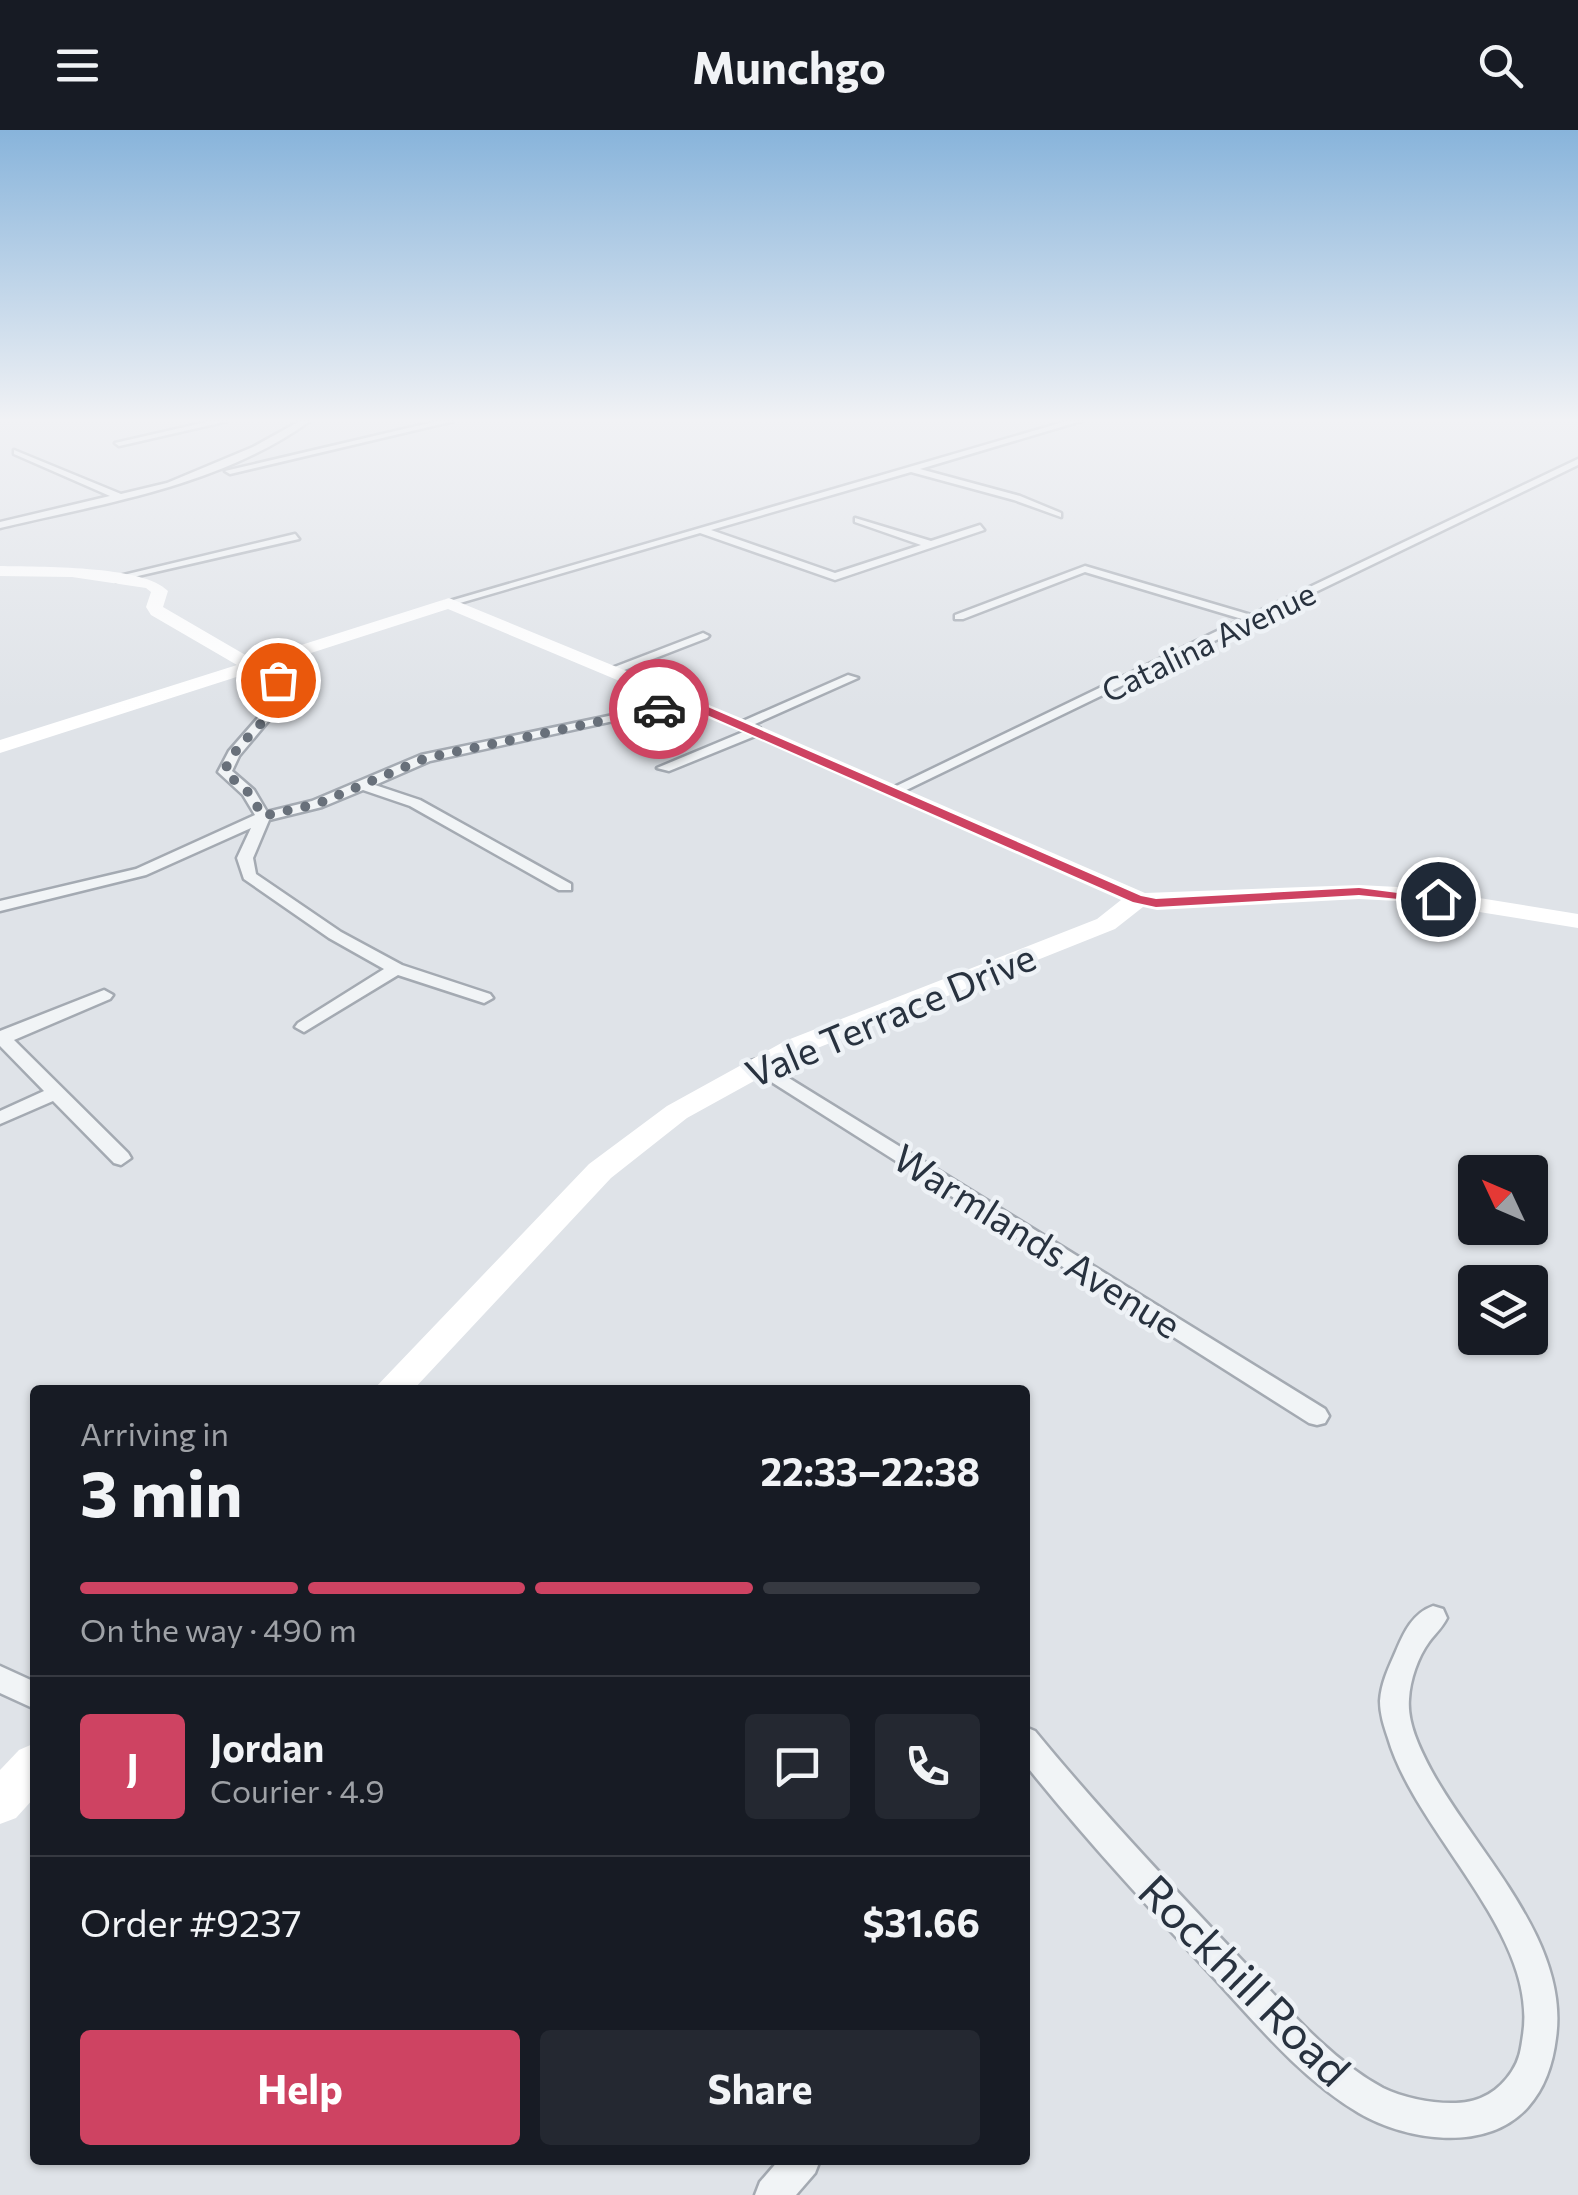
<!DOCTYPE html>
<meta charset="utf-8">
<style>
:root{--surface:#171b24;--page:#242831;--text:#f1f3f6;--muted:#9ea1a6;--line:#363941;--accent:#ce4362}
body{margin:0;font-family:Commissioner,sans-serif;background:var(--page);color:var(--text);height:100vh;display:flex;flex-direction:column;font-size:38px;white-space:nowrap}
*{box-sizing:border-box;margin:0}
p{font-size:32px;color:var(--muted)}
.icon{flex:none;width:55px;height:55px;fill:none;stroke:currentColor;stroke-width:2;stroke-linecap:round;stroke-linejoin:round}
.map{position:relative;flex:1;overflow:hidden}
.sheet{position:absolute;left:30px;top:1255px;width:1000px;height:780px;display:flex;flex-direction:column;background:var(--surface);border-radius:10px;box-shadow:0 2px 8px #0004}
.sheet>*{flex:none}
.needle{width:65px;rotate:314deg}
.tools{position:absolute;left:1458px;top:1025px;display:grid;gap:20px}
.tools a{display:grid;place-items:center;width:90px;height:90px;border-radius:10px;background:var(--surface);box-shadow:0 2px 8px #0004;font-size:50px}
.pin{position:absolute;display:grid;place-items:center;width:85px;height:85px;color:#fff;margin:-42px;border:5px solid #fff;border-radius:50%;box-shadow:0 2px 10px #0007}
.courier{position:absolute;display:grid;place-items:center;width:100px;height:100px;margin:-50px;border:8px solid #ce4362;border-radius:50%;background:#fff;color:#222;box-shadow:0 2px 12px #0007}
.summary em{font-style:normal;font-weight:700}
.summary div{display:flex;flex-direction:column-reverse}
.summary{display:flex;align-items:center;justify-content:space-between;height:170px;padding:0 50px}
h1{font-size:65px;font-weight:700;line-height:75px}
.bar{display:grid;grid-template-columns:repeat(4,1fr);gap:15px 10px;align-content:center;height:120px;padding:0 50px}
.bar i{height:12px;border-radius:8px;background:var(--line)}
.bar .selected{background:var(--accent)}
.bar p{grid-column:span 4}
.line{display:flex;align-items:center;gap:25px;padding:0 50px;border-top:2px solid var(--line)}
.line div{flex:1}
.round{display:grid;place-items:center;flex:none;width:105px;height:105px;border-radius:10px;background:var(--page)}
.primary-button{display:flex;gap:20px;margin-top:auto;padding:20px 50px}
.primary-button a{flex:1;height:115px;border-radius:10px;background:var(--accent);color:#fff;font-size:40px;font-weight:700;line-height:115px;text-align:center}
.primary-button a+a{background:var(--page);color:var(--text)}
header{display:flex;justify-content:space-between;align-items:center;height:130px;padding:0 50px;background:var(--surface);font-size:45px;font-weight:700}
.map>svg:first-child{display:block}
.lines{fill:none;stroke-linecap:round;stroke-linejoin:round}
.street-casing{stroke:#a4aab2;stroke-width:5}
.street{fill:#f1f4f6;fill-rule:evenodd}
.secondary{fill:#fff;fill-rule:evenodd}
.route{fill:#ce4362}
.done{stroke:#68707a;stroke-width:10;stroke-dasharray:0 18}
.labels{text-anchor:middle;dominant-baseline:central;stroke-width:9;stroke-linejoin:round;paint-order:stroke}
.far-street-label{font-size:32px;fill:#28323f;stroke:#eef2f6}
.street-label{font-size:38px;fill:#28323f;stroke:#eef2f6}
.near-street-label{font-size:45px;fill:#28323f;stroke:#eef2f6}
</style>
<header><svg class="icon" aria-label="menu" viewBox="0 0 24 24"><path d="M4 6h16M4 12h16M4 18h16"/></svg>Munchgo<svg class="icon" aria-label="search" viewBox="0 0 24 24"><circle cx="10" cy="10" r="6"/><path d="M15 15l6 6"/></svg></header>
<div class="map">
<svg width="1578" height="2065" viewBox="0 0 1578 2065">
<rect width="100%" height="100%" fill="#dfe3e8"/>
<g class="lines">
<g class="street-casing">
<g id="street">
<path d="M211,291h17l-109,25 -4,-3z"/>
<path d="M300,291h10c-90,65 -205,82 -310,107v-6l110,-26 -96,-42v-4l107,44 46,-11 86,-36z"/>
<path d="M438,291h16l-224,53 -5,-3z"/>
<path d="M1067,291h14l-161,48 100,27 41,17v4l-47,-17 -103,-28 -200,58 124,43 86,-28 -66,-23v-4l76,23 49,-16 4,5 -149,50 -135,-47 -247,72 -10,-2z"/>
<path d="M1578,329v6l-682,330 -12,-3 358,-173 -157,-47 -122,47h-8v-4l130,-49 166,49z"/>
<path d="M295,404l4,5 -183,42 -5,-3z"/>
<path d="M703,503l6,3 -2,2 -93,36 -10,-3z"/>
<path d="M248,533c20,0 35,14 42,32l-51,61 -7,15 22,19 13,22 45,-11 109,-46 269,-56 6,4 -266,58 -55,24 45,15 151,84v6h-12l-149,-84 -47,-16 -41,17 -53,13 -16,38 3,16 85,58 61,33 88,29 3,4 -9,5 -86,-28 -94,57 -9,-5 3,-4 86,-54 -55,-31 -85,-59 -7,-21 14,-30 -105,47 -146,36v-10l136,-32 119,-54 -12,-20 -25,-23 11,-21 49,-56 -5,-13 -25,-13z"/>
<path d="M848,545l10,3 -112,50 -12,-3z"/>
<path d="M755,597l5,1v6l-91,37 -12,-3z"/>
<path d="M104,860l9,5 -3,4 -96,41 114,113 3,5 -10,7 -7,-2 -61,-62 -53,23v-13l44,-20 -44,-45v-15z"/>
<path d="M758,929l567,350 4,7 -4,7 -8,2 -8,-2 -558,-354 -2,-4 2,-4z"/>
<path d="M1433,1476l10,3 4,9c-5,10 -12,16 -18,24 -11,15 -19,38 -20,57 -2,24 11,50 22,71 44,81 139,170 125,268 -3,25 -11,50 -28,69 -41,46 -121,34 -169,6 -56,-33 -100,-86 -144,-134 -65,-70 -130,-140 -190,-215v-37l10,4c64,78 133,151 203,225 44,46 88,101 145,132 20,10 51,16 73,15 25,-1 43,-12 56,-32 8,-12 9,-23 11,-36 16,-101 -107,-201 -135,-297 -4,-12 -8,-24 -8,-37 1,-18 9,-34 16,-50 8,-19 17,-38 37,-45z"/>
<path d="M0,1536l35,16v27l-35,-16z"/>
<path d="M779,2030h41l-5,13 -19,22h-41l5,-13z"/>
</g>
</g>
<use href="#street" class="street"/>
<g class="secondary">
<path d="M0,436c37,1 144,-1 168,25l-5,16 91,53 195,-62 299,123 397,172 214,-8 58,3 161,26v14l-161,-26 -58,-3 -202,11 -14,-3 -28,22 -310,124 -118,65 -76,60 -198,212h-40l216,-226 78,-58 118,-65 312,-122 24,-19 -387,-171 -286,-120 -448,144v-13l237,-75 -86,-50 -5,-8 5,-15 -5,-4 -74,-11 -72,-1z"/>
<path d="M35,1613v54l-19,21 -16,6v-54l19,-20z"/>
</g>
</g>
<linearGradient id="sky" x2="0" y2="1"><stop stop-color="#88b4db"/><stop offset="0.5" stop-color="#f1f2f5"/><stop offset="1" stop-color="#f1f2f5" stop-opacity="0"/></linearGradient>
<rect width="1578" height="580" fill="url(#sky)"/>
<path class="route" d="M694,571l447,195 15,3 203,-11 85,11 -6,4 -79,-8 -203,12 -23,-5 -444,-195 -30,6 -5,-4z"/>
<g class="lines">
<path class="done" d="M278,550l6,15c-15,26 -55,54 -59,77l24,21 14,23 54,-12 109,-46 233,-49"/>
</g>
<g class="labels">
<g class="far-street-label">
<text transform="translate(1208 511) rotate(-26)">Catalina Avenue</text>
</g>
<g class="street-label">
<text transform="translate(890 884) rotate(-23)">Vale Terrace Drive</text>
<text transform="translate(1038 1110) rotate(32)">Warmlands Avenue</text>
</g>
<g class="near-street-label">
<text transform="translate(1246 1849) rotate(45)">Rockhill Road</text>
</g>
</g>
</svg>
<div class="tools">
<a><svg class="needle" viewBox="-14 -14 28 28"><path d="M0-13l5 13h-10z" fill="#e53935"/><path d="M0 13l5-13h-10z" fill="#9ea1a6"/></svg></a>
<a><svg class="icon" aria-label="layers" viewBox="0 0 24 24"><path d="M12 4l9 5-9 5-9-5zM3 14l9 5 9-5"/></svg></a>
</div>
<div class="pin" style="left:278px;top:550px;background:#ea580c"><svg class="icon" aria-label="bag" viewBox="0 0 24 24"><path d="M5 8h14l-1 12H6zM9 8a3 3 0 0 1 6 0"/></svg></div>
<div class="pin" style="left:1438px;top:769px;background:#1f2937"><svg class="icon" aria-label="home" viewBox="0 0 24 24"><path d="M3 11l9-7 9 7M6 9v11h12V9"/></svg></div>
<div class="courier" style="left:659px;top:579px"><svg class="icon" aria-label="car" viewBox="0 0 24 24"><path d="M5 17H2v-5l4-1 3-4h7l3 4 3 1v5h-3M9 17h6M6 11h13"/><circle cx="7" cy="17" r="2"/><circle cx="17" cy="17" r="2"/></svg></div>
<section class="sheet">
<div class="summary"><div><h1>3 min</h1><p>Arriving in</p></div><em>22:33–22:38</em></div>
<div class="bar"><i class="selected"></i><i class="selected"></i><i class="selected"></i><i></i><p>On the way · 490 m</p></div>
<div class="line" style="height:180px"><b class="round" style="background:var(--accent);color:#fff">J</b><div><b>Jordan</b><p>Courier · 4.9</p></div><a class="round"><svg class="icon" aria-label="chat" viewBox="0 0 24 24"><path d="M4 5h16v11H9l-5 4z"/></svg></a><a class="round"><svg class="icon" aria-label="phone" viewBox="0 0 24 24"><path d="M5 4h4l2 5-3 2q2 4 5 5l2-3 5 2v4C11 20 4 13 5 4z"/></svg></a></div>
<div class="line" style="height:130px"><div>Order #9237</div><b>$31.66</b></div>
<div class="primary-button"><a>Help</a><a>Share</a></div>
</section>
</div>
